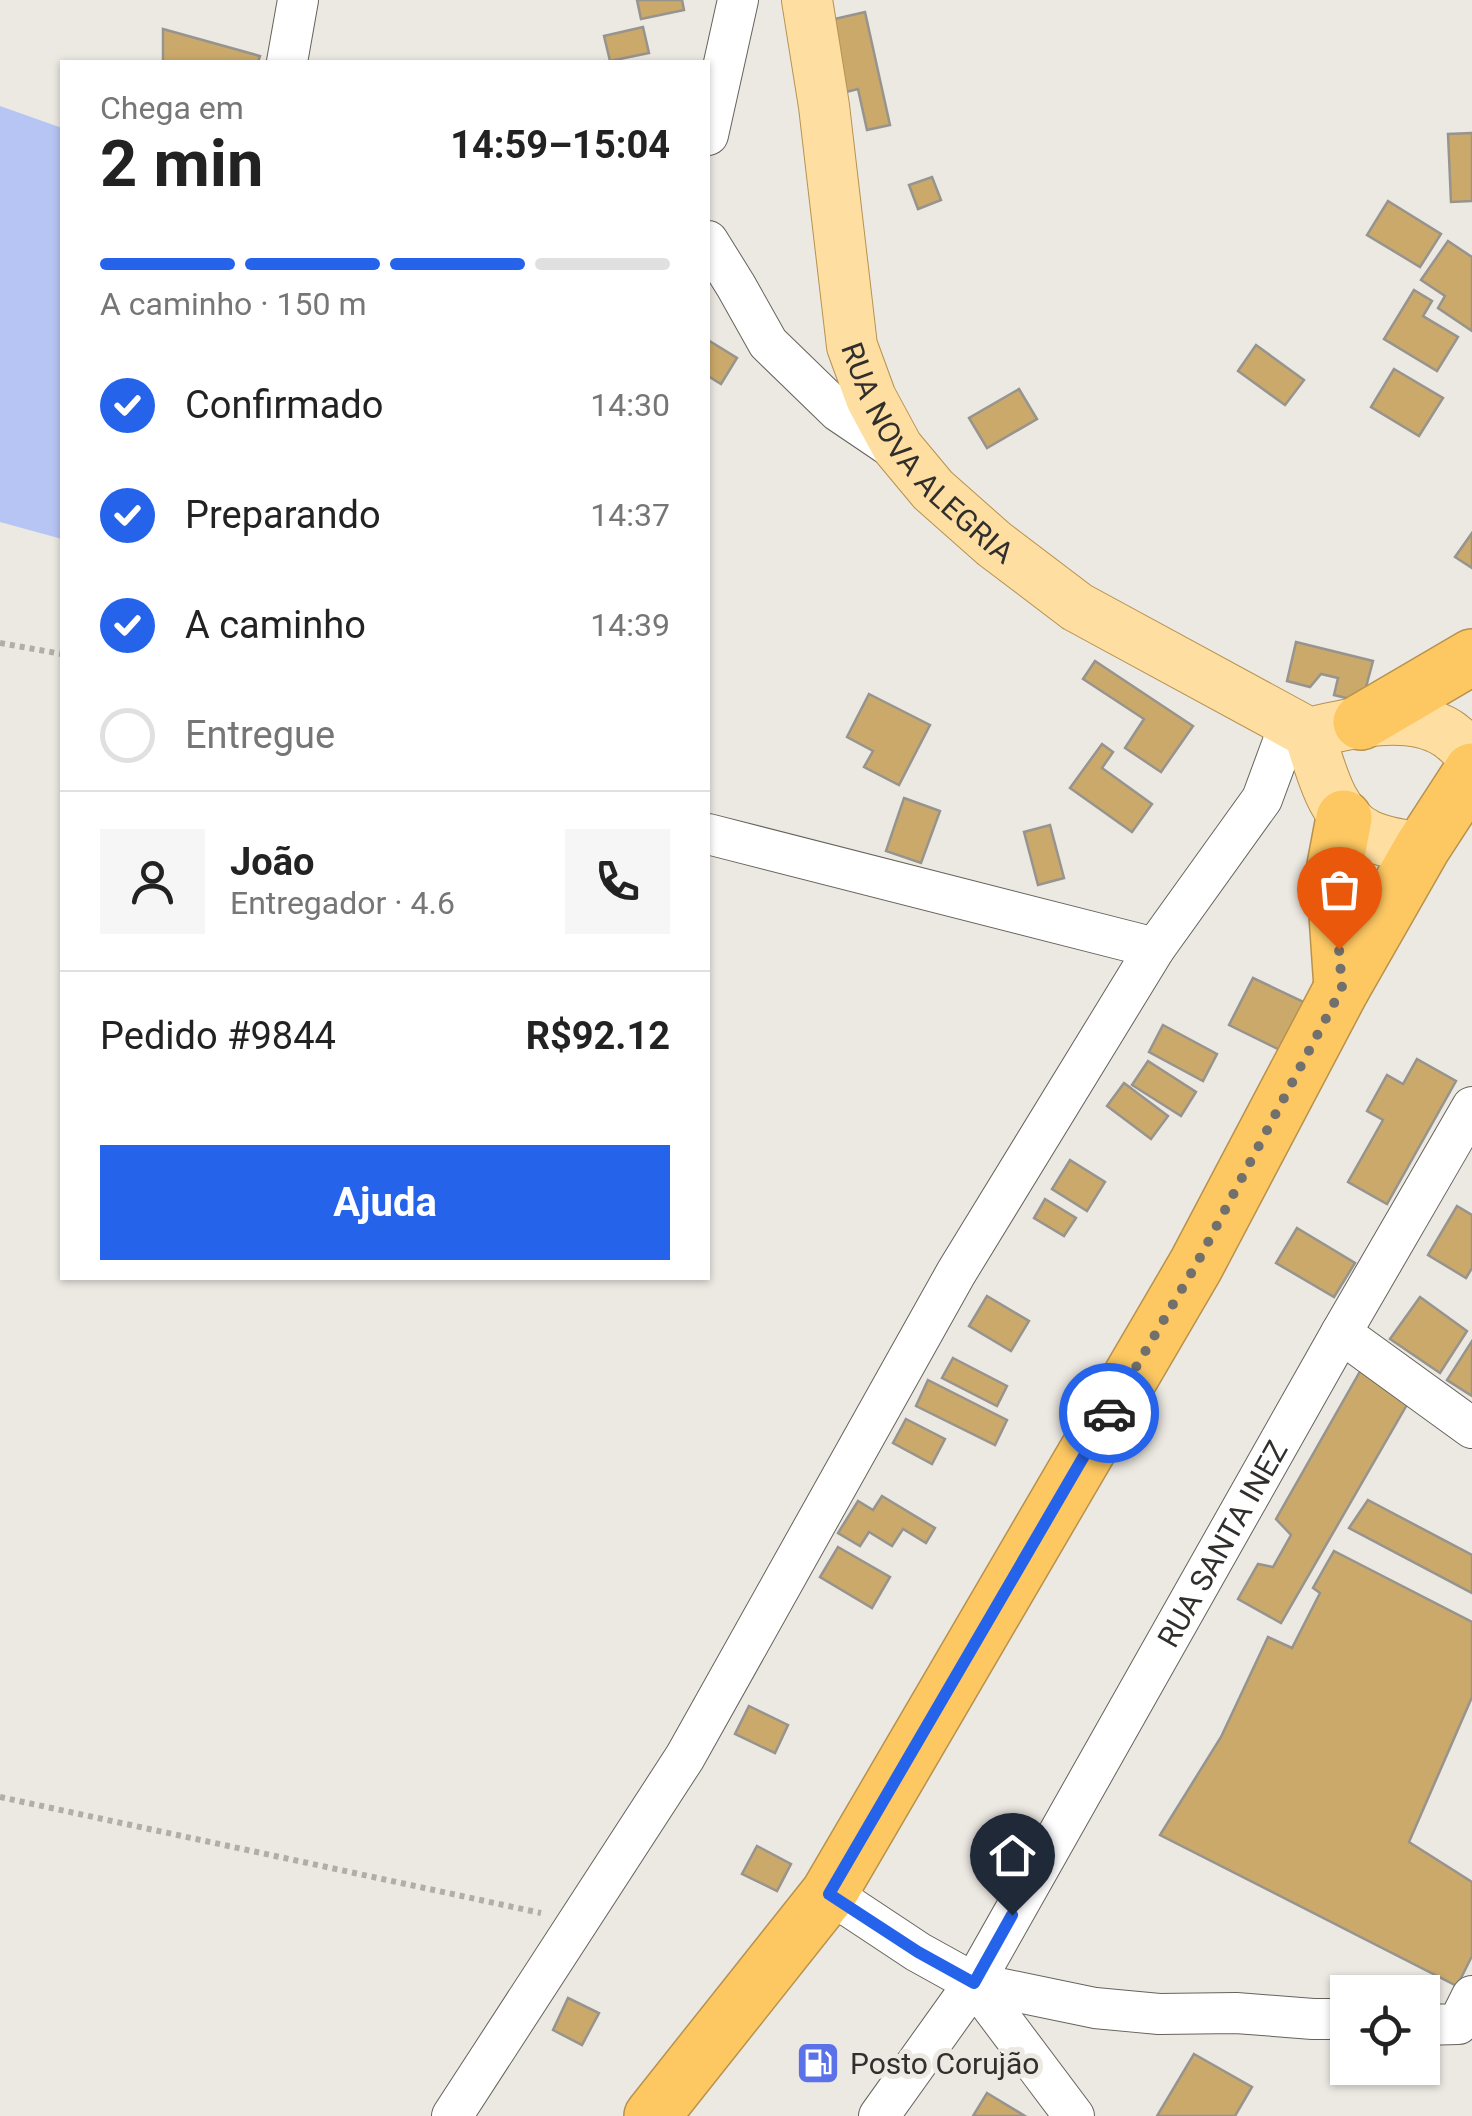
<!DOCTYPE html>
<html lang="pt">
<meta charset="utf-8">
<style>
:root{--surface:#fff;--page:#f6f6f6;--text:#222;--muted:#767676;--line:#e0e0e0;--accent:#2563eb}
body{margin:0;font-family:Roboto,sans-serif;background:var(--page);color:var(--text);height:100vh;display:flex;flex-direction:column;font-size:38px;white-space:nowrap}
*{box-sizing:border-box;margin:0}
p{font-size:32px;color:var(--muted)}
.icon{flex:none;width:55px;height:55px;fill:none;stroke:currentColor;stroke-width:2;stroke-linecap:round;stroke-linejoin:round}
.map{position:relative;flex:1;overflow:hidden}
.side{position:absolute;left:60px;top:60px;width:650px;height:1220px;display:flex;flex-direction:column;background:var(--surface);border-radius:0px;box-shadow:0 2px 8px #0004}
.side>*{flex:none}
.controls{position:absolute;left:1330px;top:1975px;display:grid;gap:20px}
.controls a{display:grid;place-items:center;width:110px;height:110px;border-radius:0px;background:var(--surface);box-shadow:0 2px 8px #0004;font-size:50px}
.pin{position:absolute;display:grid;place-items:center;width:85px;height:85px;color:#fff;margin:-102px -42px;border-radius:50% 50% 50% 0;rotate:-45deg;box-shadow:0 0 10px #0007}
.pin .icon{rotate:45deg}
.courier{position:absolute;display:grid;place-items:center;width:100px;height:100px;margin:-50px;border:8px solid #2563eb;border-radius:50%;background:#fff;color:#222;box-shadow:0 2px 12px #0007}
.overview em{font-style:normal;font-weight:700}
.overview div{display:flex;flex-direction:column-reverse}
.overview{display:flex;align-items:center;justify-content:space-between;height:170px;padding:0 40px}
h1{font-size:65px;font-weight:700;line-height:75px}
.bar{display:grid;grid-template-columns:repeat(4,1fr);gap:15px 10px;align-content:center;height:120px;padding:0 40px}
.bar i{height:12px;border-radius:8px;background:var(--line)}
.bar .selected{background:var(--accent)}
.bar p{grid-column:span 4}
.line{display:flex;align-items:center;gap:25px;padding:0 40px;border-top:2px solid var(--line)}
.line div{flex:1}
.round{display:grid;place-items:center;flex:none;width:105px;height:105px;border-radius:0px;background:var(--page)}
ol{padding:0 40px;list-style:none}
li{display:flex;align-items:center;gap:30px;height:110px}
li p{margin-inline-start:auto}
li .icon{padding:10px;border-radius:50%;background:var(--accent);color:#fff;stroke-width:4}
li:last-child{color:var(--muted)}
li i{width:55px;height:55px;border:5px solid var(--line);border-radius:50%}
.primary-button{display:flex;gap:20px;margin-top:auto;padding:20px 40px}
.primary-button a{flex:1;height:115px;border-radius:0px;background:var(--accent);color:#fff;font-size:40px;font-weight:700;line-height:115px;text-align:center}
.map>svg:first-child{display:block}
.green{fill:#b7c5f4}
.building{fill:#cba96b;stroke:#97948e;stroke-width:2.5}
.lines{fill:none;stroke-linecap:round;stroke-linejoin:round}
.minor-casing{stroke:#66635d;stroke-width:42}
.major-casing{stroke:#b6924f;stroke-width:52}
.highway-casing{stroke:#b6924f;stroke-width:58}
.path{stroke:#b1ada9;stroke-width:6;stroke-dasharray:5 5;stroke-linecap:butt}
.minor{stroke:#fff;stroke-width:40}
.major{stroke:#fedea1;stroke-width:50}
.highway{stroke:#fdc862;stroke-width:55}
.done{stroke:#72706c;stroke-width:10;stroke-dasharray:0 18}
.route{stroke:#2563eb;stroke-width:12}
.labels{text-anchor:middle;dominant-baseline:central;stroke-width:10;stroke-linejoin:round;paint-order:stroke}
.street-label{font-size:30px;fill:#312f2d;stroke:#ece8e2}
.poi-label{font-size:30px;fill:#312f2d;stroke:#ece8e2;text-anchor:start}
</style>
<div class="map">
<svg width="1472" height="2116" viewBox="0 0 1472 2116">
<rect width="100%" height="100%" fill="#ece8e2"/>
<path class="green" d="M0,106l62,22v411l-62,-17z"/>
<g class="building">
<path d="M637,0h45l2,10 -43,9z"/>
<path d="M865,12l25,113 -23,5 -9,-41 -16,4 -16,-72z"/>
<path d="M643,27l6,26 -39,8 -6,-25z"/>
<path d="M163,29l97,27 -2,6h-95z"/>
<path d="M1472,133v68l-21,1 -3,-68z"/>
<path d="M932,177l9,23 -23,9 -9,-24z"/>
<path d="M1388,201l53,33 -21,33 -53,-32z"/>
<path d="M1448,241l24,16v74l-34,-23 7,-12 -24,-16z"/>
<path d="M1414,290l18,11 -9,15 35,21 -21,34 -53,-32z"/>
<path d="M708,340l29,18 -16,26 -13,-8z"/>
<path d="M1256,345l48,35 -19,25 -47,-34z"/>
<path d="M1394,369l49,29 -24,38 -48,-29z"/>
<path d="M1019,389l18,30 -50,29 -18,-30z"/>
<path d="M1472,533v35l-17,-11z"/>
<path d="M1296,642l77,19 -11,41 -28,-7 4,-17 -17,-4 -11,13 -23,-6z"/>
<path d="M1095,661l98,65 -32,46 -36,-24 19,-29 -61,-40z"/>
<path d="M869,694l61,31 -31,60 -35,-18 9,-16 -26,-14z"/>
<path d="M1102,744l11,8 -11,16 50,36 -20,28 -62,-44z"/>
<path d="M904,798l36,13 -19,52 -35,-12z"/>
<path d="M1050,825l14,53 -26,7 -14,-53z"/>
<path d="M1253,978l55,26 -24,48 -55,-27z"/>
<path d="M1163,1025l54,29 -14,27 -54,-29z"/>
<path d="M1417,1059l39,22 -69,123 -39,-22 35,-62 -16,-9 20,-36 16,9z"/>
<path d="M1148,1061l48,31 -15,24 -49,-31z"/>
<path d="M1124,1083l44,33 -17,23 -44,-33z"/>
<path d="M1070,1160l35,22 -18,29 -35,-22z"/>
<path d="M1045,1199l31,19 -12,18 -30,-18z"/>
<path d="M1457,1206l15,9v53l-6,10 -38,-23z"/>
<path d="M1297,1228l58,35 -21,34 -58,-34z"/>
<path d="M987,1296l42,25 -18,30 -42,-25z"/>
<path d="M1420,1297l47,34 -27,42 -50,-34z"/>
<path d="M1472,1341v55l-25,-16z"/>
<path d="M953,1358l54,28 -10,20 -55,-28z"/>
<path d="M1362,1368l50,28 -131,227 -43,-24 20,-35 15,3 18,-32 -15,-16z"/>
<path d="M928,1380l79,40 -12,25 -79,-39z"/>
<path d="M906,1419l39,20 -13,25 -39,-21z"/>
<path d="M882,1496l53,32 -9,15 -23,-14 -11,17 -23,-14 -9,14 -22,-13 20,-32 15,9z"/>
<path d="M1368,1500l104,55v38l-123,-65z"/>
<path d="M838,1547l52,30 -18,31 -52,-31z"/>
<path d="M1334,1551l138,71v75l-63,145 63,40v74l-15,30 -297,-151 61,-98 47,-100 24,11 28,-55 -7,-5z"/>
<path d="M749,1706l39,19 -13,28 -40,-19z"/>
<path d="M757,1846l34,18 -14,27 -35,-17z"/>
<path d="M568,1998l31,15 -17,32 -29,-15z"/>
<path d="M1194,2054l58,33 -17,29h-78z"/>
<path d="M987,2093l38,23h-52z"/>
</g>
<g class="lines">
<g class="minor-casing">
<g id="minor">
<path d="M287,62l11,-62"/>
<path d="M708,135l30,-135"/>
<path d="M708,241l28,45 32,57 70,68 62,42"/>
<path d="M708,834l447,114"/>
<path d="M1341,1333l131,95"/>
<path d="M829,1893l89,59 56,31 121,25 64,6 77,-1 77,6h35"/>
<path d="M974,1983l100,133"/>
<path d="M1422,2025l36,-1 14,-28"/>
<path d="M452,2116l233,-359 271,-484 199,-325 107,-149 28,-76"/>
<path id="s1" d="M879,2116l95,-133 367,-650 131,-226"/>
</g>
</g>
<g class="major-casing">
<g id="major">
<path id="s2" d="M807,0l17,106 28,240 19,52 27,50 35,42 61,54 83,63 232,126c41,-10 100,-24 138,0 9,6 16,14 25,19"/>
<path d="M1309,733c12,36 21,84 59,102 17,8 36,10 54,13"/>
</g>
</g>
<g class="highway-casing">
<g id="highway">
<path d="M1361,722l111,-65"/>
<path d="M1342,988l-8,-117 10,-53"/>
<path d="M652,2116l177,-223 367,-628 146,-277 80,-140 50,-77"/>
</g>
</g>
<g class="path">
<path d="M0,643l62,11"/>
<path d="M0,1797l541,116"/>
</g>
<use href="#minor" class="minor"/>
<use href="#major" class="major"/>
<use href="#highway" class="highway"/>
</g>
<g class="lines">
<path class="done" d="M1109,1413l87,-148 146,-277 -3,-39"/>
<path class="route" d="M1012,1915l-38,68 -56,-31 -89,-58 280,-481"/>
</g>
<defs>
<g id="fuel-square" transform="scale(2.25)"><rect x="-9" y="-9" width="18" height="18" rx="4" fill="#5b71e8" stroke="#ece8e2"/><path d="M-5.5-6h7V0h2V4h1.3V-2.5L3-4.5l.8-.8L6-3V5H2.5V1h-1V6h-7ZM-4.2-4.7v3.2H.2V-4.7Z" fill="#fff"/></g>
</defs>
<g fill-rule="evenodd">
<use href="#fuel-square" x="818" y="2063"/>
</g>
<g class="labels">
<g class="street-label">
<text stroke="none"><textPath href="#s2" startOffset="482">RUA NOVA ALEGRIA</textPath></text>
<text stroke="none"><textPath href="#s1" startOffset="668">RUA SANTA INEZ</textPath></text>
</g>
<g class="poi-label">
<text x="850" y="2063">Posto Corujão</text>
</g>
</g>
</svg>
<div class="controls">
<a><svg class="icon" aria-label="locate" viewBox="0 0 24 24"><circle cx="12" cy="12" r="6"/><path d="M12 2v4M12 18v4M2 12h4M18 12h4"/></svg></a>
</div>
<div class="pin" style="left:1339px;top:949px;background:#ea580c"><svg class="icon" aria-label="bag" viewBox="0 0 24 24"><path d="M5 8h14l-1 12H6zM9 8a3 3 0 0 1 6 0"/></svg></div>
<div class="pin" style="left:1012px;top:1915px;background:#1f2937"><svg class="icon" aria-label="home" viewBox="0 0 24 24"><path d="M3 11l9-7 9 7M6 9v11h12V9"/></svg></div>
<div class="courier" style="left:1109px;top:1413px"><svg class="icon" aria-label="car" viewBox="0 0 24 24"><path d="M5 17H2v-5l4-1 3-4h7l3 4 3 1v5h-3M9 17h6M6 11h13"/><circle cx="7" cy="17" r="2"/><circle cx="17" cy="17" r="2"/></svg></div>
<section class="side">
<div class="overview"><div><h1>2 min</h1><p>Chega em</p></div><em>14:59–15:04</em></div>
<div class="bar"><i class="selected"></i><i class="selected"></i><i class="selected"></i><i></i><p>A caminho · 150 m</p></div>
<ol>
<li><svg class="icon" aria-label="check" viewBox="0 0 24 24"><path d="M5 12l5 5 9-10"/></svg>Confirmado<p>14:30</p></li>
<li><svg class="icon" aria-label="check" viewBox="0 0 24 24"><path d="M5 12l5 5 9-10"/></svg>Preparando<p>14:37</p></li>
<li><svg class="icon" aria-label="check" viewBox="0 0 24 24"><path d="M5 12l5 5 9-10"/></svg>A caminho<p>14:39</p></li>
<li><i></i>Entregue</li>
</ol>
<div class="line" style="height:180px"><a class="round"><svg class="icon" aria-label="person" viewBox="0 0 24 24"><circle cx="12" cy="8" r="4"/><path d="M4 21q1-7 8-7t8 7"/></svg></a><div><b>João</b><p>Entregador · 4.6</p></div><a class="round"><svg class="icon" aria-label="phone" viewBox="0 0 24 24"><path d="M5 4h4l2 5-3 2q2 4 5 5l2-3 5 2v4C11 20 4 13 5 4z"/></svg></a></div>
<div class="line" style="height:130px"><div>Pedido #9844</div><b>R$92.12</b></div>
<div class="primary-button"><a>Ajuda</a></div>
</section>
</div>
